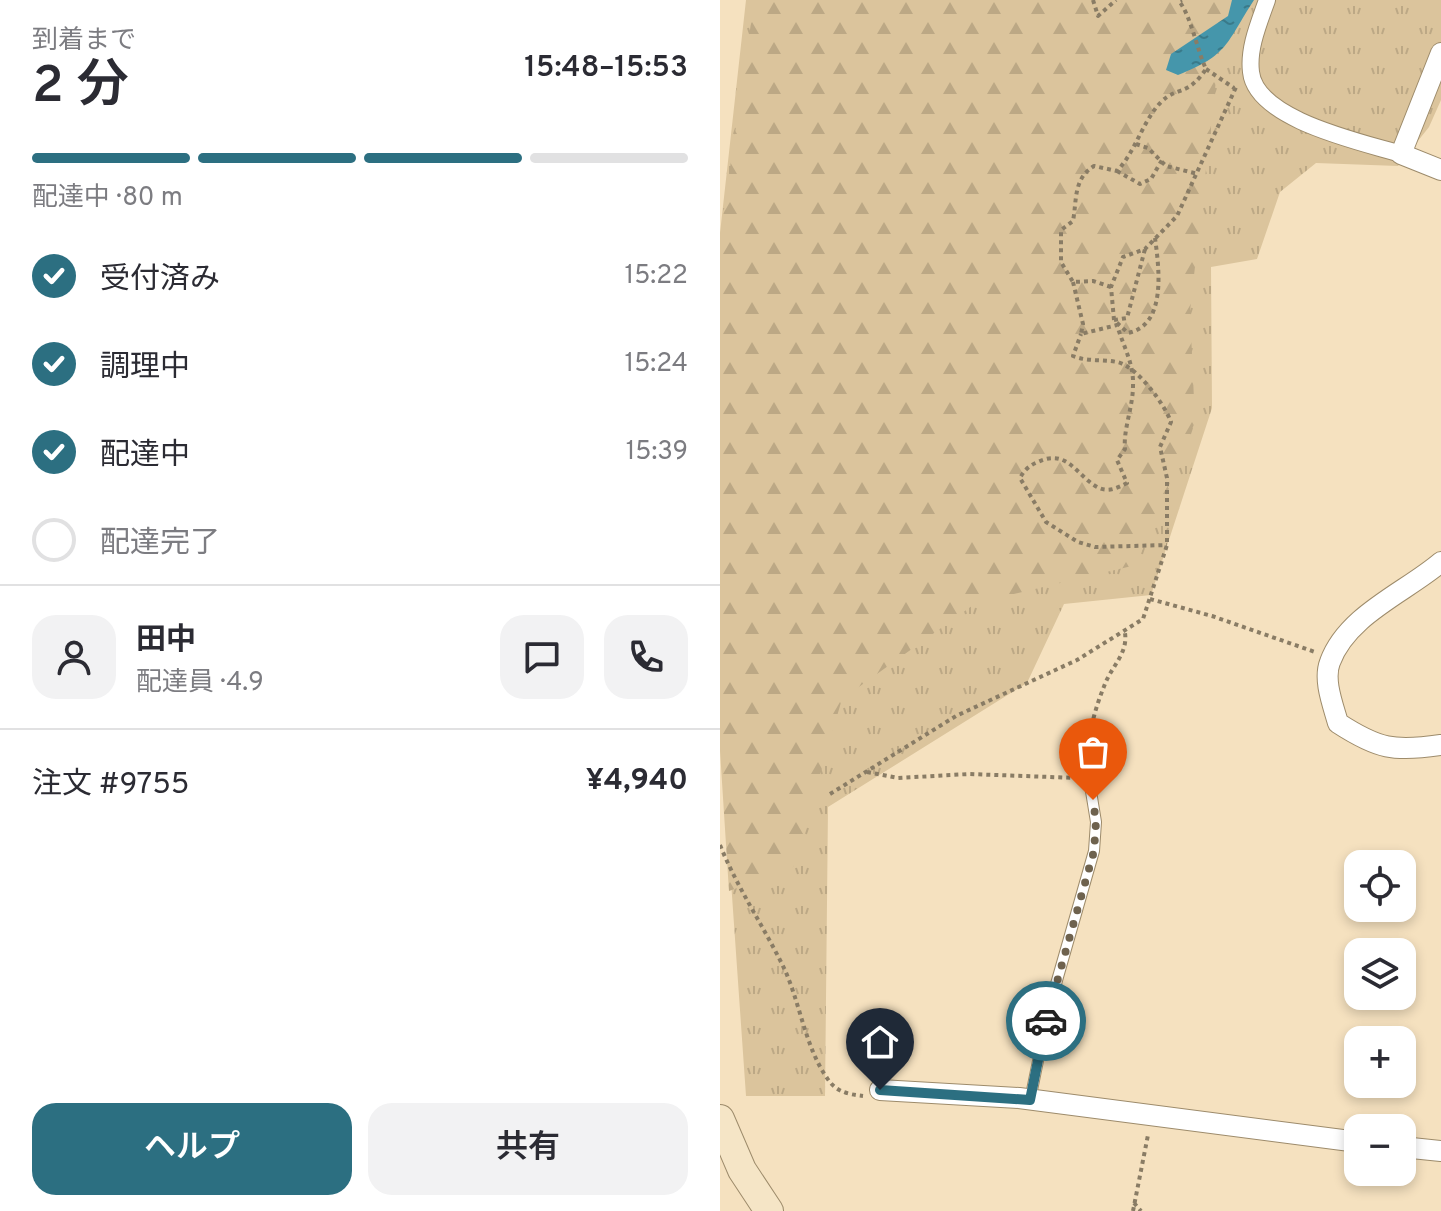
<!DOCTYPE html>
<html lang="ja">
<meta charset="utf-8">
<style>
:root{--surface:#fff;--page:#f2f2f3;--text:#2b2b33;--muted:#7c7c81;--line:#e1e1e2;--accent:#2c6f81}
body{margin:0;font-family:Overpass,"Noto Sans JP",sans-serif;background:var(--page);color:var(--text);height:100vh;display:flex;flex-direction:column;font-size:30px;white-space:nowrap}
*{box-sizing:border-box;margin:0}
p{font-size:26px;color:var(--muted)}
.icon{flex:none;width:44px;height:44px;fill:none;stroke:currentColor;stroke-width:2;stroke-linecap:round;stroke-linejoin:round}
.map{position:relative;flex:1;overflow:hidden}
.side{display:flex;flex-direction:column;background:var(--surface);width:720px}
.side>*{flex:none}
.controls{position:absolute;left:624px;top:850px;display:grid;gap:16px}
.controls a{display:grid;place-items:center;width:72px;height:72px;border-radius:16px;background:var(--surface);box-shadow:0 4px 12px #0003;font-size:40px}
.pin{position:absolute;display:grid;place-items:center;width:68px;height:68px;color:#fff;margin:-82px -34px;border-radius:50% 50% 50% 0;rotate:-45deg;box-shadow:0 0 8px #0007}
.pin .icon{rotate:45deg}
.courier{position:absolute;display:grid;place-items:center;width:80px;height:80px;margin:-40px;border:6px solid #2c6f81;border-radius:50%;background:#fff;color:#222;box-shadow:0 2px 10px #0007}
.head em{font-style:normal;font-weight:600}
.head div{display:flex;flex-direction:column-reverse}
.head{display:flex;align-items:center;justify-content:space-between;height:136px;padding:0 32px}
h1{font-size:52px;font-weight:600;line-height:60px}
.bar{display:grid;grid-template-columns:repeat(4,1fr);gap:12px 8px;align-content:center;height:96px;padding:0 32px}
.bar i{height:10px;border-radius:6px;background:var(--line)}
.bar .current{background:var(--accent)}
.bar p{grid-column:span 4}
.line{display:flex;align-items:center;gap:20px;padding:0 32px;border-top:2px solid var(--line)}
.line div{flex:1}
.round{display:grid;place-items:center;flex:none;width:84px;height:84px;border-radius:24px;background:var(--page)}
ol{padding:0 32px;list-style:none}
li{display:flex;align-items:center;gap:24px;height:88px}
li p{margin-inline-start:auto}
li .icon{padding:8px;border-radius:50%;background:var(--accent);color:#fff;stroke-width:4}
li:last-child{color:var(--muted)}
li i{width:44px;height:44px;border:4px solid var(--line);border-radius:50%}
.cta{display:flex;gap:16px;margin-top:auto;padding:16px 32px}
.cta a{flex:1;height:92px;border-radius:24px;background:var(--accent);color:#fff;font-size:32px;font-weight:600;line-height:92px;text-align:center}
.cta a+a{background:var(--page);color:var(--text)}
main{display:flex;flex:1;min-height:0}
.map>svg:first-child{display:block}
.grass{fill:url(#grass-tufts)}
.forest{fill:url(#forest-firs)}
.water{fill:url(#water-ripples)}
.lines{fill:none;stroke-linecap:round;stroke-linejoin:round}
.service-casing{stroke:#9d8b6b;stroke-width:12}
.pedestrian-casing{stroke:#9d8b6b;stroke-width:18}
.minor-casing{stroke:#9d8b6b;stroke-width:22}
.secondary-casing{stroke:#9d8b6b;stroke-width:30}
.path{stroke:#897c65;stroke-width:4;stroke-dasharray:4 4;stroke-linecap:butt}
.service{stroke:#fff;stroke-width:10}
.pedestrian{stroke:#fff;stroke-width:16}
.minor{stroke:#fff;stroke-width:20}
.secondary{stroke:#f5e5c6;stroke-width:28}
.done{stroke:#6e624e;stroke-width:8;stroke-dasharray:0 14.4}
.route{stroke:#2c6f81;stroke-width:10}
</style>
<main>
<section class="side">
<div class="head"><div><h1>2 分</h1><p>到着まで</p></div><em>15:48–15:53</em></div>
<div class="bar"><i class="current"></i><i class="current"></i><i class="current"></i><i></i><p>配達中 · 80 m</p></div>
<ol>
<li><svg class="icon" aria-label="check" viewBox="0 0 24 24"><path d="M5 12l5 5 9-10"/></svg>受付済み<p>15:22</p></li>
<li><svg class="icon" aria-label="check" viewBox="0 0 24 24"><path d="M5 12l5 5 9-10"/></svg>調理中<p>15:24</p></li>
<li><svg class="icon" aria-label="check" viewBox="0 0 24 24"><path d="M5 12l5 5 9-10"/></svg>配達中<p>15:39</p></li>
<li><i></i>配達完了</li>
</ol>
<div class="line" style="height:144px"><a class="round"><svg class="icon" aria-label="person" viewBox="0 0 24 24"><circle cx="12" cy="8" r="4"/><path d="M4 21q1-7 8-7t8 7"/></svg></a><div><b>田中</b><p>配達員 · 4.9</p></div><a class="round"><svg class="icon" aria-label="chat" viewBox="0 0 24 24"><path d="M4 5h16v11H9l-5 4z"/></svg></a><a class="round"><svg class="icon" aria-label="phone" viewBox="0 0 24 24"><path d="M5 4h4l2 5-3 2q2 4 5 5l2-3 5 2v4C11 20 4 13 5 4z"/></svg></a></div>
<div class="line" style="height:104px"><div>注文 #9755</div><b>¥4,940</b></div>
<div class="cta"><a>ヘルプ</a><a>共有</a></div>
</section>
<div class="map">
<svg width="721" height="1211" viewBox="0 0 721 1211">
<defs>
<pattern id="grass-tufts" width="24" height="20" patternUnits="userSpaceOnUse" patternTransform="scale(2)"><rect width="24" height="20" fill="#dbc49c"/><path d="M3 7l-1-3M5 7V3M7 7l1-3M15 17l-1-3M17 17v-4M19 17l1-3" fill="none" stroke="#bca885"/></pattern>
<pattern id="forest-firs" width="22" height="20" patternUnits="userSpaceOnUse" patternTransform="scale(2)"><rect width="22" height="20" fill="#dbc49c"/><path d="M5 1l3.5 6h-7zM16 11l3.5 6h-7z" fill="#bca885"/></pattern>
<pattern id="water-ripples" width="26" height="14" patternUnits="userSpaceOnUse" patternTransform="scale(2)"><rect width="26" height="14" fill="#4596ab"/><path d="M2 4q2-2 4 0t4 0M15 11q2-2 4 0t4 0" fill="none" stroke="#397a8a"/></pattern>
</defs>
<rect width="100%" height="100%" fill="#f5e1bf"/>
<path class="grass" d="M26,0h695v100l-12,27 -31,39 -82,-3 -36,29 -23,67 -46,8 1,141 -61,187 -87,9 -37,79 -199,124 -3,289h-79l-26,-372v-491z"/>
<path class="forest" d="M40,0h465l-35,311 5,111 -59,143 -160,38 -134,96 -49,168 -64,24 -9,-140v-514l32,-221z"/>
<path class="water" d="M512,0h22c-28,43 -25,55 -76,75l-12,-5 5,-16 57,-38z"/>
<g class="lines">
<g class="service-casing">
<path id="service" d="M310,1100l18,-88 46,-161 2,-29 -7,-43"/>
</g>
<g class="pedestrian-casing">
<path id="pedestrian" d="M547,0c-8,23 -19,48 -16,72 5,48 111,70 150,82"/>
</g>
<g class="minor-casing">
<g id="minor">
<path d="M721,53l-40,101 40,16"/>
<path d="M721,562c-35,30 -94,53 -111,100 -7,18 3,43 8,61 40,26 56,29 103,22"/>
<path d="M160,1090l139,8 339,44"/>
<path d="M682,1147l39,4"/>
</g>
</g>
<g class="secondary-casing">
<path id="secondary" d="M0,1119l22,51 27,41"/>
</g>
<g class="path">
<path d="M373,0l5,16 18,-16"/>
<path d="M486,69l28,19"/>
<path d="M416,144l12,4 18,18 32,8"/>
<path d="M397,171l23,13 11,-5 11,-19"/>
<path d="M435,238c4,30 12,87 -27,95l-14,-13 -3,-33 12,-30 22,-8 32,-33 60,-131"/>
<path d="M353,282l10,42 -2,10 36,-9c6,21 17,38 16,61 0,21 -10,44 -8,63l-8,11 10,23c-10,5 -19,10 -30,4 -21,-12 -30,-39 -59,-25 -8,3 -14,8 -18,16l26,44 32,20 17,5 72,-2"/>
<path d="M391,287l-18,-6 -20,1 -12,-20v-32l12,-9c4,-21 0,-42 21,-55l23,5c19,-20 25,-49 44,-69 16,-16 26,-5 45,-33 -9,-19 -15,-53 -27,-68l3,-1"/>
<path d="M394,320l13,-2 18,-69"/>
<path d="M430,599l62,17 103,36"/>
<path d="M368,766c-2,-26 7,-58 17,-82 7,-18 23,-31 20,-51"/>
<path d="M147,772l31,6 71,-4 109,4"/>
<path d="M110,794l126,-78 121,-56 66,-41 24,-74v-67l-7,-31 11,-25c-6,-17 -34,-56 -54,-60 -15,-3 -29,0 -44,-6l8,-22"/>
<path d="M0,845c17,42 42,79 62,119 18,36 22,81 45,114 9,14 20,16 36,18"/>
<path d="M414,1203l7,8"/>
<path d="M413,1211l15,-76"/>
</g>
<use href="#service" class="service"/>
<use href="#pedestrian" class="pedestrian"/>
<use href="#minor" class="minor"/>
<use href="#secondary" class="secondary"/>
</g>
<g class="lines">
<path class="done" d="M326,1021l48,-170 2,-29 -3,-22"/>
<path class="route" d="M160,1090l150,10 16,-79"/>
</g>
</svg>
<div class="controls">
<a><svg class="icon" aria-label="locate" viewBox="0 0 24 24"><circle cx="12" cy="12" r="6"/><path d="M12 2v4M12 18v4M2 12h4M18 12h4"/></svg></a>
<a><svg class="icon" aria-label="layers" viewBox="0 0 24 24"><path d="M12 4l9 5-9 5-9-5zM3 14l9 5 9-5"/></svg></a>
<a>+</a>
<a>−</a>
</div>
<div class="pin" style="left:373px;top:800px;background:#ea580c"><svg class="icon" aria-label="bag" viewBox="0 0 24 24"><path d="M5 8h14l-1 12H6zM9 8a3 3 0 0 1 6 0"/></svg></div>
<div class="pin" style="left:160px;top:1090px;background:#1f2937"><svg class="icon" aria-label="home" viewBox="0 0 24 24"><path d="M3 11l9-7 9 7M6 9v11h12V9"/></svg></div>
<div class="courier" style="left:326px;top:1021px"><svg class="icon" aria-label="car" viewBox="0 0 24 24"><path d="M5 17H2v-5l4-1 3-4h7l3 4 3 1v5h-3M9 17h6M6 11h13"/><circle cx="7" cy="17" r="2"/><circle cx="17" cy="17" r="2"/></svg></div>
</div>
</main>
